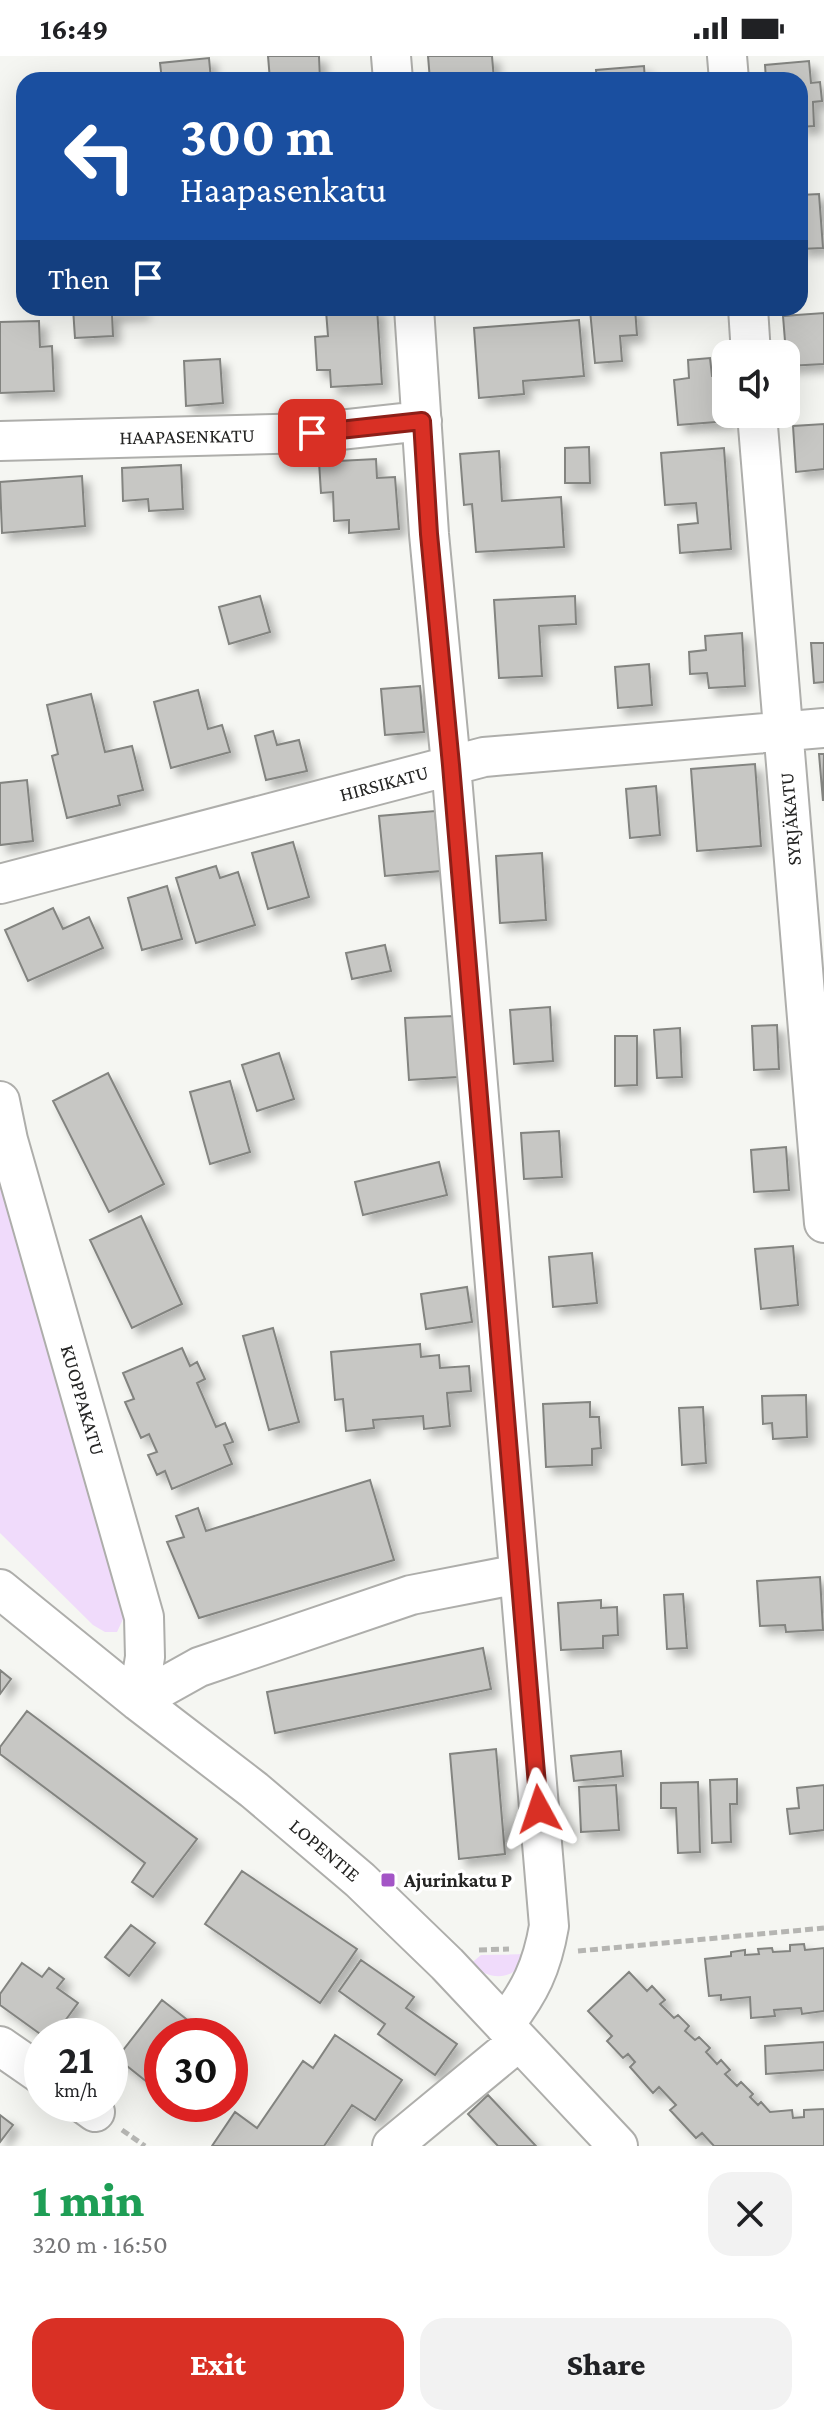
<!DOCTYPE html>
<meta charset="utf-8">
<style>
body{margin:0;font-family:"Crimson Pro",serif;background:#f2f2f2;color:#202124;height:100vh;display:flex;flex-direction:column;font-size:30px;white-space:nowrap}
*{box-sizing:border-box;margin:0}
p{font-size:26px;color:#757577}
.icon{flex:none;width:44px;height:44px;fill:none;stroke:currentColor;stroke-width:2;stroke-linecap:round;stroke-linejoin:round}
.map{position:relative;height:2090px;overflow:hidden}
.panel{display:flex;flex-direction:column;background:#fff;flex:1}
.panel>*{flex:none}
.banner{position:absolute;left:16px;top:16px;width:792px;height:244px;border-radius:24px;box-shadow:0 8px 32px #0002;background:#1a4fa0;color:#fff;overflow:hidden}
.buttons{position:absolute;left:712px;top:284px;display:grid;gap:16px}
.buttons a{display:grid;place-items:center;width:88px;height:88px;border-radius:16px;background:#fff;box-shadow:0 8px 32px #0002;font-size:40px}
.speed{position:absolute;left:24px;top:1962px;display:flex;gap:16px;font-size:40px;font-weight:700;text-align:center}
.speed>*{display:grid;place-content:center;width:104px;height:104px;border-radius:50%;background:#fff;box-shadow:0 8px 32px #0002;line-height:1}
.speed small{font-size:20px;font-weight:400}
.speed .limit{border:12px solid #d22;background:#fff;color:#111}
.pin{position:absolute;display:grid;place-items:center;width:68px;height:68px;color:#fff;margin:-34px;border-radius:16px;box-shadow:0 4px 12px #0006}
.me{position:absolute;width:88px;margin:-44px;rotate:355deg;stroke-linejoin:round;filter:drop-shadow(0 0 6px #0008)}
.turn{display:flex;align-items:center;gap:28px;height:168px;padding:0 32px;font-size:36px}
.turn .icon{width:104px;height:104px;stroke-width:2.5}
.turn b{display:block;font-size:56px;line-height:68px}
.then{display:flex;align-items:center;height:76px;padding:0 32px;background:#0003;gap:16px;font-size:30px}
.round{display:grid;place-items:center;flex:none;width:84px;height:84px;border-radius:24px;background:#f2f2f2}
.headline{display:flex;align-items:center;justify-content:space-between;height:136px;padding:0 32px}
h1{font-size:48px;font-weight:800;line-height:60px;color:#1e9e55}
.primary-button{display:flex;gap:16px;margin-top:auto;padding:16px 32px}
.primary-button a{flex:1;height:92px;border-radius:24px;background:#d93025;color:#fff;font-size:32px;font-weight:800;line-height:92px;text-align:center}
.primary-button a+a{background:#f2f2f2;color:#202124}
.status{display:flex;justify-content:space-between;align-items:center;height:56px;padding:0 40px;background:#fff;direction:ltr}
.status svg{height:22px;fill:currentColor}
.map>svg:first-child{display:block}
.green{fill:#f0dbfb}
.building{fill:#c7c7c4;stroke:#838480;stroke-width:2;filter:url(#shadow)}
.lines{fill:none;stroke-linecap:round;stroke-linejoin:round}
.minor-casing{stroke:#aeaeab;stroke-width:42}
.path{stroke:#b5b5b2;stroke-width:5;stroke-dasharray:8 4;stroke-linecap:butt}
.minor{stroke:#fff;stroke-width:38}
.route-casing{stroke:#8d1f18;stroke-width:20}
.route{stroke:#d93025;stroke-width:14}
.poi-dot{fill:#a355c6;stroke:#fff;stroke-width:3}
.labels{text-anchor:middle;dominant-baseline:central;stroke-width:7;stroke-linejoin:round;paint-order:stroke}
.street-label{font-size:20px;fill:#242423;stroke:#fff}
.poi-label{font-size:20px;font-weight:bold;fill:#242423;stroke:#fff;text-anchor:start}
</style>
<div class="status"><b>16:49</b><svg viewBox="0 0 49 12"><path d="M0 12V9h3v3zM5 12V6h3v6zM10 12V3h3v9zM15 12V0h3v12zM26 1h20v11H26zM47 4h2v5h-2z"/></svg></div>
<div class="map">
<svg width="824" height="2090" viewBox="0 0 824 2090">
<defs>
<filter id="shadow"><feDropShadow dx="7" dy="7" stdDeviation="4" flood-color="#0004"/></filter>
</defs>
<rect width="100%" height="100%" fill="#f5f6f2"/>
<path class="green" d="M0,1117L124,1561L117,1576H105L93,1569L0,1477Z
M528,1898C514,1926 493,1925 469,1909L481,1899Z"/>
<path class="building" d="M268,0H319L320,24H270Z
M428,0H492L494,24H430Z
M209,2L211,24H162L160,7Z
M809,5L811,27L820,26L822,45L813,46L814,70L800,71V24H766L765,9Z
M644,10L645,24H597L596,14Z
M819,138L823,192L800,193V139Z
M73,252H142V256L112,258L113,280L75,282Z
M377,252L382,328L331,331L330,314H317L315,281L328,280L326,255Z
M635,252L637,279L620,280L622,305L595,307L590,254Z
M824,257V308L787,310L783,260Z
M579,264L584,320L523,325L524,338L479,342L474,272Z
M39,265L40,291L52,290L54,335L0,337V266Z
M710,302L712,320L725,319L726,358H728L729,365L678,369L674,324L689,322L688,304Z
M220,303L223,347L186,350L184,305Z
M824,368V413L796,416L793,370Z
M589,391L590,427H565V392Z
M724,392L731,493L680,497L678,469L698,467L696,447L665,449L661,397Z
M499,395L502,445L561,441L564,491L476,496L472,448L464,449L460,398Z
M376,403L377,422L395,421L399,473L349,477V464L334,465L333,436L321,437L319,406Z
M181,409L183,453L149,455L148,443L123,445L122,412Z
M82,420L85,470L2,477L0,426Z
M260,540L270,576L229,588L219,551Z
M575,540L576,568L539,570L542,620L499,622L494,544Z
M742,577L745,630L709,632L707,617L690,618L689,596L706,594L705,580Z
M811,587H824V626L814,627Z
M649,608L652,649L618,652L615,611Z
M420,630L424,676L385,679L381,633Z
M198,634L208,673L222,669L230,696L171,712L154,646Z
M91,638L105,696L132,690L143,734L118,740L120,749L67,762L52,700L58,698L47,649Z
M273,675L277,689L299,684L307,715L266,724L255,680Z
M819,698H824L823,745Z
M755,708L761,790L697,795L691,713Z
M27,724L33,785L0,789V727Z
M656,730L660,779L630,782L626,733Z
M435,755L441,815L385,820L379,760Z
M293,786L309,841L268,853L252,797Z
M542,797L546,864L500,867L496,800Z
M216,810L220,822L238,816L255,869L196,887L176,822Z
M167,830L182,883L142,894L128,842Z
M53,852L63,873L89,861L103,892L28,925L5,874Z
M385,889L391,915L352,923L346,897Z
M550,951L553,1005L514,1008L510,954Z
M454,960L458,1021L409,1024L405,962Z
M777,969L779,1013L754,1014L752,970Z
M680,972L682,1021L657,1022L654,974Z
M615,980H637V1029L615,1030Z
M279,997L294,1043L257,1055L242,1009Z
M108,1017L164,1128L109,1156L53,1045Z
M230,1025L250,1096L210,1108L190,1036Z
M559,1075L562,1121L524,1123L521,1077Z
M786,1091L789,1134L754,1136L751,1094Z
M439,1106L447,1139L363,1159L355,1126Z
M141,1160L182,1248L132,1272L90,1184Z
M793,1190L798,1249L761,1253L755,1193Z
M592,1197L597,1247L553,1251L549,1201Z
M467,1231L472,1266L426,1273L421,1238Z
M273,1272L299,1366L269,1374L243,1280Z
M420,1288L421,1301L439,1299L440,1312L469,1310L471,1335L447,1337L450,1370L424,1373L423,1360L373,1364L374,1372L346,1375L343,1343L335,1344L331,1296Z
M182,1292L190,1310L197,1306L205,1323L197,1327L216,1371L225,1367L233,1386L224,1389L232,1408L172,1433L165,1415L157,1419L148,1399L157,1396L149,1378L141,1382L125,1346L134,1343L123,1317Z
M806,1339L807,1381L773,1383L772,1367L763,1368L762,1340Z
M590,1346V1361H599L601,1392L592,1393V1409L546,1411L543,1348Z
M703,1351L706,1407L682,1409L679,1352Z
M370,1424L394,1504L199,1562L167,1486L184,1481L176,1460L198,1452L206,1475Z
M820,1521L823,1574L786,1576L785,1569L760,1570L757,1525Z
M683,1538L687,1592L667,1593L664,1539Z
M601,1544V1552L617,1551L618,1579L603,1580V1592L561,1594L558,1547Z
M483,1592L491,1633L275,1677L267,1636Z
M0,1614L11,1623L0,1638Z
M27,1655L197,1783L153,1841L132,1826L145,1807L0,1698V1691Z
M496,1693L505,1798L459,1803L450,1698Z
M621,1695L623,1720L574,1725L571,1700Z
M737,1723V1748H730L731,1786L712,1787L710,1724Z
M698,1726L700,1796L678,1797L676,1752H661V1727Z
M616,1729L619,1774L581,1776L579,1731Z
M824,1729V1774L790,1778L787,1753L799,1752L797,1732Z
M242,1815L357,1893L320,1947L205,1868Z
M131,1869L155,1887L129,1920L105,1901Z
M804,1888L805,1894L824,1892V1955L802,1958L801,1952L774,1954L775,1960L751,1962L750,1941L721,1944V1939L709,1940L705,1903L731,1900V1896L745,1894V1899L759,1898L758,1893L772,1892L773,1896L790,1895V1889Z
M361,1904L414,1941L406,1952L457,1988L435,2019L378,1978L385,1968L339,1935Z
M22,1907L42,1921L49,1912L64,1923L57,1932L78,1947L54,1980H43L0,1949V1938Z
M629,1916L647,1935L652,1930L665,1944L660,1948L674,1962L678,1959L689,1970L685,1975L695,1984L699,1981L710,1992L706,1996L717,2008L721,2004L730,2014L725,2018L737,2030L741,2026L753,2038L750,2041L758,2049L761,2046L770,2056L792,2054L793,2062L804,2061V2054L824,2053V2090H714L702,2077L696,2082L670,2054L676,2049L659,2031L653,2037L630,2011L635,2006L628,1998L623,2002L607,1985L612,1980L588,1955Z
M162,1944L208,1980H162V2038L117,2002Z
M335,1979L402,2024L375,2064L352,2049L324,2090H212L235,2056L257,2072L303,2005L313,2012Z
M824,1986V2014L766,2018L765,1990Z
M488,2039L536,2090H498L468,2058Z
M0,2059L13,2069L0,2086Z"/>
<g class="lines">
<defs>
<path id="minor" d="M391,0L393,24
M727,0L729,24
M414,252L429,478L451,709L549,1870C542,1911 530,1936 504,1969
M748,252L751,298
M757,358L824,1167
M0,385L312,377L422,365
M0,828L484,701L824,672
M0,1045L8,1084L144,1561L145,1601L138,1645
M0,1533L138,1645L254,1734L360,1824L447,1908L618,2090
M138,1645L199,1611L411,1539L519,1518
M0,1990L42,2019
M84,2048L95,2056
M392,2090L519,1985"/>
</defs>
<use href="#minor" class="minor-casing"/>
<path class="path" d="M479,1894L509,1893
M578,1895L824,1872
M122,2074L145,2090"/>
<use href="#minor" class="minor"/>
</g>
<g class="lines">
<defs>
<path id="route" d="M312,377L422,365L429,478L451,709L539,1753"/>
</defs>
<use href="#route" class="route-casing"/>
<use href="#route" class="route"/>
</g>
<rect class="poi-dot" x="380" y="1816" width="16" height="16" rx="4"/>
<g class="labels">
<g class="street-label">
<text transform="translate(187 380) rotate(-1)">HAAPASENKATU</text>
<text transform="translate(384 727) rotate(-15)">HIRSIKATU</text>
<text transform="translate(790 763) rotate(-95)">SYRJÄKATU</text>
<text transform="translate(83 1344) rotate(74)">KUOPPAKATU</text>
<text transform="translate(325 1794) rotate(40)">LOPENTIE</text>
</g>
<g class="poi-label">
<text x="404" y="1824">Ajurinkatu P</text>
</g>
</g>
</svg>
<div class="buttons">
<a><svg class="icon" aria-label="sound" viewBox="0 0 24 24"><path d="M4 9h4l5-4v14l-5-4H4zM17 9q2 3 0 6"/></svg></a>
</div>
<div class="speed"><div>21<small>km/h</small></div><div class="limit">30</div></div>
<div class="pin" style="left:312px;top:377px;background:#d93025"><svg class="icon" aria-label="arrive" viewBox="0 0 24 24"><path d="M6 21V4h12l-3 4 3 4H6"/></svg></div>
<svg class="me" style="left:539px;top:1753px" viewBox="-20 -20 40 40"><path d="M0-17L14 15 0 8-14 15z" fill="#d93025" stroke="#fff" stroke-width="4"/></svg>
<div class="banner">
<div class="turn"><svg class="icon" aria-label="left" viewBox="0 0 24 24"><path d="M17 20v-9H6M10 6l-5 5 5 5"/></svg><div><b>300 m</b>Haapasenkatu</div></div>
<div class="then">Then<svg class="icon" aria-label="arrive" viewBox="0 0 24 24"><path d="M6 21V4h12l-3 4 3 4H6"/></svg></div>
</div>
</div>
<section class="panel">
<div class="headline"><div><h1>1 min</h1><p>320 m · 16:50</p></div><a class="round"><svg class="icon" aria-label="close" viewBox="0 0 24 24"><path d="M6 6l12 12M18 6L6 18"/></svg></a></div>
<div class="primary-button"><a>Exit</a><a>Share</a></div>
</section>
